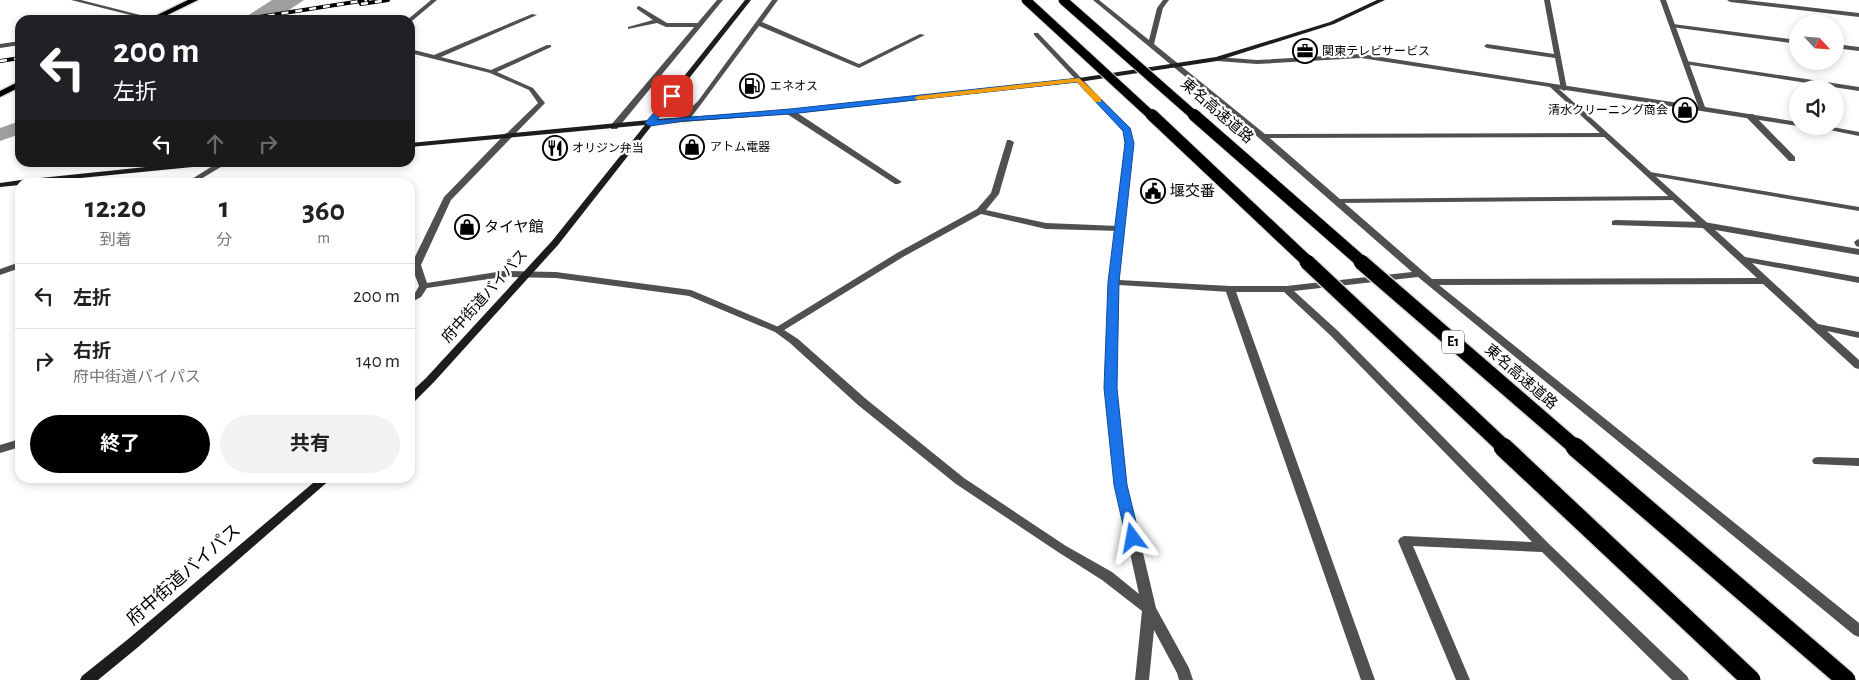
<!DOCTYPE html>
<html lang="ja">
<meta charset="utf-8">
<style>
body{margin:0;font-family:"Alegreya Sans","Noto Sans JP",sans-serif;background:#f2f2f2;color:#222;height:100vh;display:flex;flex-direction:column;font-size:19px;white-space:nowrap}
*{box-sizing:border-box;margin:0}
p{font-size:16px;color:#767676}
.icon{flex:none;width:28px;height:28px;fill:none;stroke:currentColor;stroke-width:2;stroke-linecap:round;stroke-linejoin:round}
.map{position:relative;flex:1;overflow:hidden}
.drawer{position:absolute;left:15px;top:178px;width:400px;height:305px;display:flex;flex-direction:column;background:#fff;border-radius:15px;box-shadow:0 2px 8px #0003}
.drawer>*{flex:none}
.banner{position:absolute;left:15px;top:15px;width:400px;height:152px;border-radius:15px;box-shadow:0 2px 8px #0003;background:#202124;color:#fff;overflow:hidden}
.needle{width:32px;rotate:116deg}
.buttons{position:absolute;left:1789px;top:15px;display:grid;gap:10px}
.buttons a{display:grid;place-items:center;width:55px;height:55px;border-radius:50%;background:#fff;box-shadow:0 2px 8px #0003;font-size:25px}
.pin{position:absolute;display:grid;place-items:center;width:42px;height:42px;color:#fff;margin:-21px;border-radius:10px;box-shadow:0 2px 8px #0006}
.me{position:absolute;width:55px;margin:-28px;rotate:347deg;stroke-linejoin:round;filter:drop-shadow(0 0 4px #0008)}
.turn{display:flex;align-items:center;gap:18px;height:105px;padding:0 15px;font-size:22px}
.turn .icon{width:65px;height:65px;stroke-width:2.5}
.turn b{display:block;font-size:35px;line-height:42px}
.lanes{display:flex;align-items:center;height:48px;padding:0 15px;background:#0003;justify-content:center;gap:25px;direction:ltr}
.lanes .off{opacity:.35}
.eta{display:flex;justify-content:space-evenly;align-items:center;height:85px;text-align:center}
.eta b{font-size:30px;font-weight:700;line-height:35px}
.primary-button{display:flex;gap:10px;margin-top:auto;padding:10px 15px}
.primary-button a{flex:1;height:58px;border-radius:30px;background:#000;color:#fff;font-size:20px;font-weight:700;line-height:58px;text-align:center}
.primary-button a+a{background:#f2f2f2;color:#222}
ul{padding:0;list-style:none}
li{display:flex;align-items:center;gap:15px;height:65px;padding:0 15px;border-top:1px solid #e0e0e0}
li div{flex:1}
li b{display:block;font-size:19px}
li em{font-style:normal}
.map>svg:first-child{display:block}
.water{fill:#9e9e9e}
.lines{fill:none;stroke-linecap:round;stroke-linejoin:round}
.primary-casing{stroke:#dbdbdb;stroke-width:3}
.lane{fill:#505050;fill-rule:evenodd}
.street{fill:#505050;fill-rule:evenodd}
.secondary{fill:#1d1d1d;fill-rule:evenodd}
.primary{fill:#000;fill-rule:evenodd}
.rail-casing{stroke:#000;stroke-width:4}
.rail{stroke:#fff;stroke-width:2.5;stroke-dasharray:7;stroke-linecap:butt}
.highway-bridge-far3-casing{stroke:#dbdbdb;stroke-width:11;stroke-linecap:butt}
.highway-bridge-far2-casing{stroke:#dbdbdb;stroke-width:14;stroke-linecap:butt}
.highway-bridge-far1-casing{stroke:#dbdbdb;stroke-width:18;stroke-linecap:butt}
.highway-bridge-casing{stroke:#dbdbdb;stroke-width:22;stroke-linecap:butt}
.highway-bridge-far3{stroke:#000;stroke-width:9}
.highway-bridge-far2{stroke:#000;stroke-width:12}
.highway-bridge-far1{stroke:#000;stroke-width:15}
.highway-bridge{stroke:#000;stroke-width:19}
.route{fill:#1a73e8;stroke:#114b97}
.slow{fill:#f59e0b}
.labels{text-anchor:middle;dominant-baseline:central;stroke-width:4.5;stroke-linejoin:round;paint-order:stroke}
.far-poi-label{font-size:12px;fill:#000;stroke:#fff;text-anchor:start}
.shield{fill:#fff;stroke:#4c4c4c;stroke-width:1}
.shield-label{font-size:14px;font-weight:bold;fill:#000}
.street-label{font-size:15px;fill:#000;stroke:#fff}
.poi-label{font-size:15px;fill:#000;stroke:#fff;text-anchor:start}
.near-street-label{font-size:18px;fill:#000;stroke:#fff}
</style>
<div class="map">
<svg width="1859" height="680" viewBox="0 0 1859 680">
<rect width="100%" height="100%" fill="#fff"/>
<path class="water" d="M272,0H304L274,20H241Z
M20,121V134L0,141V128Z"/>
<g class="lines">
<defs>
<path id="primary" d="M188,0H198L157,20H147Z
M20,81V87L0,97V91Z"/>
</defs>
<use href="#primary" class="primary-casing"/>
<path class="lane" d="M1544,0H1550L1567,89L1564,91L1561,89L1555,58L1487,48L1484,46L1487,44L1554,54Z
M639,6L667,23H699L702,25L699,27H666L657,23L628,29V27L653,20L637,9V7Z
M532,14L537,15L441,57L491,70L547,45H551V47L497,72L533,88L545,103L512,137H509L505,135L538,103L529,90L490,73L410,53V49L434,55Z
M1673,24L1798,40V44L1671,27L1670,26Z
M1835,44L1859,47V51L1835,48Z
M1686,61L1859,87V91L1684,64L1683,63Z
M787,110H793L902,182L898,184H895L787,114Z
M1747,114H1753L1795,157V161H1789L1747,118Z
M1605,133H1608V137L1262,138L1258,136L1262,134Z
M1007,140H1010L1014,142L999,194L986,210L1046,223L1118,226L1122,229L1121,231L1046,229L981,214L903,257L781,332H775L773,330L775,328L897,253L977,209L991,193Z
M1644,171L1859,207V211L1647,175L1643,173Z
M1674,196H1677V200L1336,203L1332,201L1336,199Z
M1615,220L1704,222L1859,249V255L1704,228L1612,225V221Z
M1858,239L1859,240V247L1856,246L1854,242Z
M1230,286L1235,289L1375,680H1361L1225,289Z
M1818,457L1859,458V466L1814,464L1812,461L1814,458Z"/>
<path class="street" d="M71,0H81L156,19L150,20Z
M431,0H437L412,21L407,20Z
M717,0H723L617,129H611V125Z
M772,0H778L762,22L859,64L920,34L925,35L859,68L759,26L702,103L688,121H682V117L698,101Z
M1093,0H1099L1149,40L1157,8L1163,0H1169L1163,8L1154,44L1265,134L1432,279L1757,278L1550,87L1361,58L1257,64L1217,61L1214,59L1217,57L1257,60L1361,54L1698,106L1660,0H1666L1705,107L1798,122V126L1559,89L1745,257L1859,277V283L1752,263L1818,324L1859,332V338L1827,331L1859,360V369L1855,368L1763,284L1439,285L1859,623V637L1854,635L1418,277L1294,291L1338,331L1549,544L1687,676L1689,680H1672L1542,552L1413,546L1470,680H1456L1398,541L1400,538L1404,536L1532,542L1330,335L1284,292H1230L1119,285L1116,388L1127,485L1156,608L1189,668L1193,680H1179L1177,673L1154,630L1149,680H1135L1142,611L1102,580L1058,552L956,484L858,405L790,343L775,332L689,296L556,278L503,277L427,288L421,297L410,303V296L415,293L419,286L411,265L444,197L506,133H512V137L451,200L421,265L427,283L503,271L556,272L691,290L781,328L798,339L866,399L964,478L1066,546L1112,572L1139,594L1115,485L1106,388L1109,282L1125,143L1123,130L1034,35V33H1038L1131,130L1133,143L1119,280L1230,286H1286L1412,272L1259,138Z
M1727,0H1745L1859,13V17L1730,2Z
M20,41V45L0,48V44Z
M1810,126H1827L1859,132V136Z
M219,162H229L196,182H187Z
M20,262V268L0,275V269Z
M20,439V447L0,453V445Z"/>
<path class="secondary" d="M745,0H751L657,119L790,110L1079,78L1216,57L1330,22L1377,0H1385L1334,24L1217,61L1079,82L790,114L653,124L558,245L434,382L414,402L410,403V393L426,378L552,241L645,125L410,147V143L649,120Z
M194,162H227L223,164L40,182H20V185L0,187V183L21,180Z
M319,478H332L137,648L98,680H80L82,676L127,640Z"/>
<use href="#primary" class="primary"/>
<defs>
<path id="rail" d="M361,4L388,0
M240,20L367,0
M0,61L20,58"/>
</defs>
<use href="#rail" class="rail-casing"/>
<use href="#rail" class="rail"/>
<defs>
<path id="highway-bridge-far3" d="M1026,0L1153,117
M1063,0L1196,117"/>
<path id="highway-bridge-far2" d="M1152,115L1309,263
M1194,115L1363,263"/>
<path id="highway-bridge-far1" d="M1307,262L1505,448
M1361,262L1576,448"/>
<path id="highway-bridge" d="M1503,447L1751,680
M1575,447L1846,680"/>
</defs>
<use href="#highway-bridge-far3" class="highway-bridge-far3-casing"/>
<use href="#highway-bridge-far2" class="highway-bridge-far2-casing"/>
<use href="#highway-bridge-far1" class="highway-bridge-far1-casing"/>
<use href="#highway-bridge" class="highway-bridge-casing"/>
<use href="#highway-bridge-far3" class="highway-bridge-far3"/>
<use href="#highway-bridge-far2" class="highway-bridge-far2"/>
<use href="#highway-bridge-far1" class="highway-bridge-far1"/>
<use href="#highway-bridge" class="highway-bridge"/>
</g>
<path class="route" d="M1079,78L1130,128L1134,143L1119,282L1117,388L1127,485L1140,538L1138,542L1133,544L1128,542L1126,538L1114,485L1104,388L1108,282L1125,143L1123,131L1077,82L790,114L684,121L650,126L645,123L670,94L672,93L676,96L657,120L790,109Z"/>
<path class="slow" d="M1079,78L1101,98V102H1095L1077,82L918,100L914,98L918,96Z"/>
<defs>
<symbol id="office-ring" viewBox="-11 -11 22 22"><circle r="9.5" fill="#fff" stroke="#000" stroke-width="1.5"/><path d="M-6-3h4V-5.5h4V-3h4V5H-6ZM-1-4.5V-3h2v-1.5ZM-6 0V1H6V0Z" fill="#000"/></symbol>
<symbol id="fuel-ring" viewBox="-11 -11 22 22"><circle r="9.5" fill="#fff" stroke="#000" stroke-width="1.5"/><path d="M-5.5-6h7V0h2V4h1.3V-2.5L3-4.5l.8-.8L6-3V5H2.5V1h-1V6h-7ZM-4.2-4.7v3.2H.2V-4.7Z" fill="#000"/></symbol>
<symbol id="shop-ring" viewBox="-11 -11 22 22"><circle r="9.5" fill="#fff" stroke="#000" stroke-width="1.5"/><path d="M-5-2.5h2.3a2.7 3.5 0 0 1 5.4 0H5L5.5 6h-11ZM-1.5-2.5h3a1.5 2.3 0 0 0-3 0Z" fill="#000"/></symbol>
<symbol id="restaurant-ring" viewBox="-11 -11 22 22"><circle r="9.5" fill="#fff" stroke="#000" stroke-width="1.5"/><path d="M-5-6h1v4h1v-4h1v4h1v-4h1v5L-1.5 .5V6h-2V.5L-5-1ZM5-6V6H3V1.5H1.5Q1.5-4 5-6Z" fill="#000"/></symbol>
<symbol id="civic-ring" viewBox="-11 -11 22 22"><circle r="9.5" fill="#fff" stroke="#000" stroke-width="1.5"/><path d="M-.6-6.5H3V-4.5H.6V-3L4-1V1h2V6H-6V1h2V-1L-.6-3ZM-1.2 2.5V6h2.4V2.5Z" fill="#000"/></symbol>
</defs>
<g fill-rule="evenodd">
<use href="#office-ring" x="1291" y="37" width="28" height="28"/>
<use href="#fuel-ring" x="738" y="72" width="28" height="28"/>
<use href="#shop-ring" x="1671" y="96" width="28" height="28"/>
<use href="#shop-ring" x="678" y="133" width="28" height="28"/>
<use href="#restaurant-ring" x="541" y="134" width="28" height="28"/>
<use href="#civic-ring" x="1139" y="177" width="28" height="28"/>
<use href="#shop-ring" x="453" y="213" width="28" height="28"/>
</g>
<g class="labels">
<g class="far-poi-label">
<text x="1322" y="51">関東テレビサービス</text>
<text x="770" y="86">エネオス</text>
<text x="1668" y="110" text-anchor="end">清水クリーニング商会</text>
<text x="710" y="147">アトム電器</text>
<text x="572" y="148">オリジン弁当</text>
</g>
<rect class="shield" x="1442" y="330.5" width="22" height="23" rx="4"/>
<g class="shield-label">
<text x="1453" y="342">E1</text>
</g>
<g class="street-label">
<text transform="translate(1217 111) rotate(41)">東名高速道路</text>
<text transform="translate(485 296) rotate(-48)">府中街道バイパス</text>
<text transform="translate(1521 377) rotate(41)">東名高速道路</text>
</g>
<g class="poi-label">
<text x="1170" y="191">堰交番</text>
<text x="484" y="227">タイヤ館</text>
</g>
<g class="near-street-label">
<text transform="translate(184 575) rotate(-41)">府中街道バイパス</text>
</g>
</g>
</svg>
<div class="buttons">
<a><svg class="needle" viewBox="-14 -14 28 28"><path d="M0-13l5 13h-10z" fill="#e53935"/><path d="M0 13l5-13h-10z" fill="#767676"/></svg></a>
<a><svg class="icon" aria-label="sound" viewBox="0 0 24 24"><path d="M4 9h4l5-4v14l-5-4H4zM17 9q2 3 0 6"/></svg></a>
</div>
<div class="pin" style="left:672px;top:96px;background:#d93025"><svg class="icon" aria-label="arrive" viewBox="0 0 24 24"><path d="M6 21V4h12l-3 4 3 4H6"/></svg></div>
<svg class="me" style="left:1133px;top:538px" viewBox="-20 -20 40 40"><path d="M0-17L14 15 0 8-14 15z" fill="#1a73e8" stroke="#fff" stroke-width="4"/></svg>
<div class="banner">
<div class="turn"><svg class="icon" aria-label="left" viewBox="0 0 24 24"><path d="M17 20v-9H6M10 6l-5 5 5 5"/></svg><div><b>200 m</b>左折</div></div>
<div class="lanes"><svg class="icon" aria-label="left" viewBox="0 0 24 24"><path d="M17 20v-9H6M10 6l-5 5 5 5"/></svg><svg class="icon off" aria-label="ahead" viewBox="0 0 24 24"><path d="M12 20V5M6 11l6-6 6 6"/></svg><svg class="icon off" aria-label="right" viewBox="0 0 24 24"><path d="M7 20v-9h11M14 6l5 5-5 5"/></svg></div>
</div>
<section class="drawer">
<div class="eta">
<div><b>12:20</b><p>到着</p></div>
<div><b>1</b><p>分</p></div>
<div><b>360</b><p>m</p></div>
</div>
<ul>
<li><svg class="icon" aria-label="left" viewBox="0 0 24 24"><path d="M17 20v-9H6M10 6l-5 5 5 5"/></svg><div><b>左折</b></div><em>200 m</em></li>
<li><svg class="icon" aria-label="right" viewBox="0 0 24 24"><path d="M7 20v-9h11M14 6l5 5-5 5"/></svg><div><b>右折</b><p>府中街道バイパス</p></div><em>140 m</em></li>
</ul>
<div class="primary-button"><a>終了</a><a>共有</a></div>
</section>
</div>
